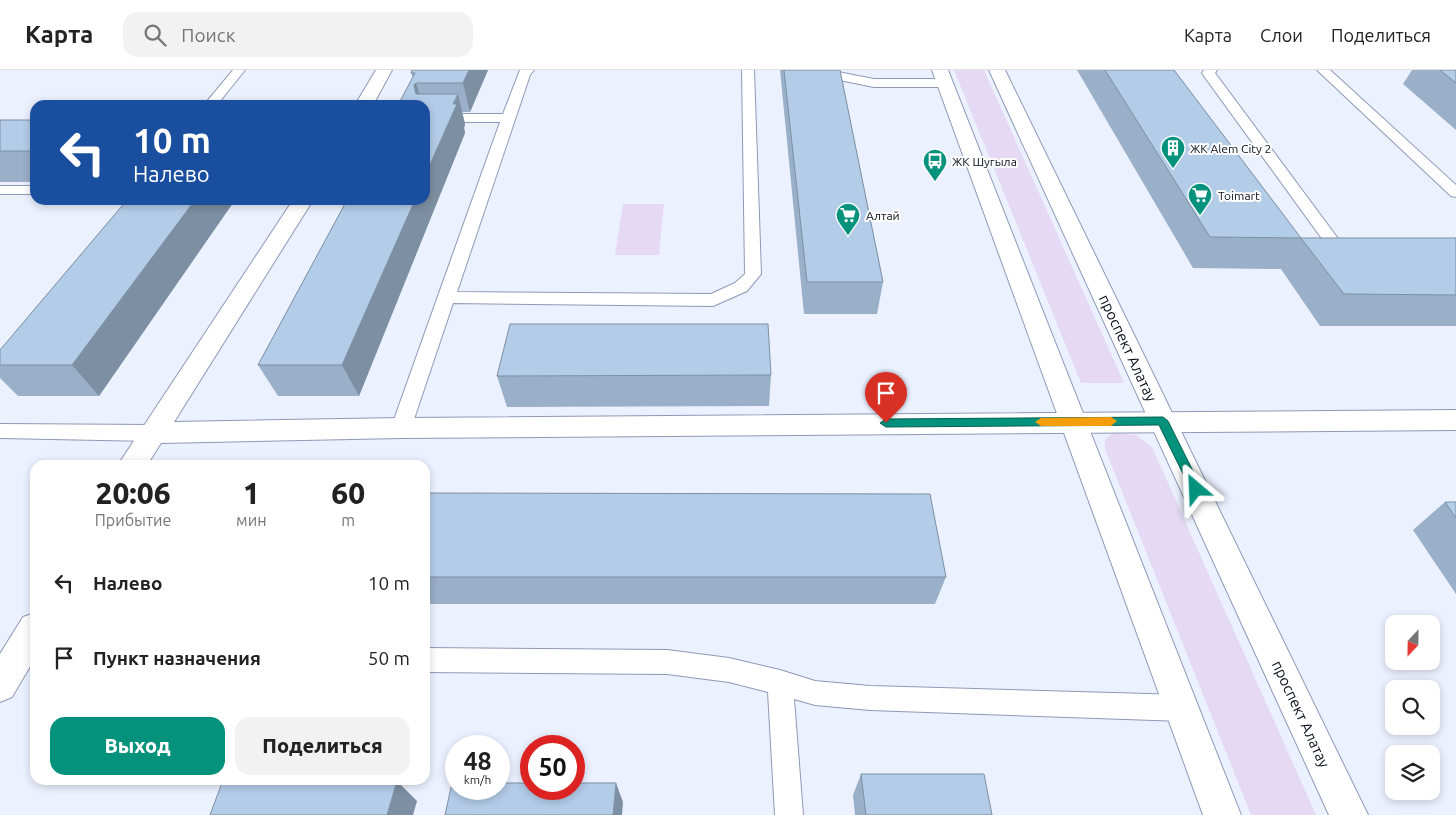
<!DOCTYPE html>
<html lang="ru">
<meta charset="utf-8">
<style>
body{margin:0;font-family:Ubuntu,sans-serif;background:#f2f2f2;color:#222;height:100vh;display:flex;flex-direction:column;font-size:19px;white-space:nowrap}
*{box-sizing:border-box;margin:0}
p{font-size:16px;color:#767676}
.icon{flex:none;width:28px;height:28px;fill:none;stroke:currentColor;stroke-width:2;stroke-linecap:round;stroke-linejoin:round}
.map{position:relative;flex:1;overflow:hidden}
.side{position:absolute;left:30px;top:390px;width:400px;height:325px;display:flex;flex-direction:column;background:#fff;border-radius:15px;box-shadow:0 2px 8px #0003}
.side>*{flex:none}
.top-card{position:absolute;left:30px;top:30px;width:400px;height:105px;border-radius:15px;box-shadow:0 2px 8px #0003;background:#1a4fa0;color:#fff;overflow:hidden}
.needle{width:32px;rotate:202deg}
.tools{position:absolute;left:1385px;top:545px;display:grid;gap:10px}
.tools a{display:grid;place-items:center;width:55px;height:55px;border-radius:10px;background:#fff;box-shadow:0 2px 8px #0003;font-size:25px}
.speed{position:absolute;left:445px;top:665px;display:flex;gap:10px;font-size:25px;font-weight:700;text-align:center}
.speed>*{display:grid;place-content:center;width:65px;height:65px;border-radius:50%;background:#fff;box-shadow:0 2px 8px #0003;line-height:1}
.speed small{font-size:12px;font-weight:400}
.speed .limit{border:8px solid #d22;background:#fff;color:#111}
.pin{position:absolute;display:grid;place-items:center;width:42px;height:42px;color:#fff;margin:-51px -21px;border-radius:50% 50% 50% 0;rotate:-45deg;box-shadow:0 0 5px #0007}
.pin .icon{rotate:45deg}
.me{position:absolute;width:55px;margin:-28px;rotate:334deg;stroke-linejoin:round;filter:drop-shadow(0 0 4px #0008)}
.turn{display:flex;align-items:center;gap:18px;height:105px;padding:0 20px;font-size:22px}
.turn .icon{width:65px;height:65px;stroke-width:2.5}
.turn b{display:block;font-size:35px;line-height:42px}
.eta{display:flex;justify-content:space-evenly;align-items:center;height:85px;text-align:center}
.eta b{font-size:30px;font-weight:800;line-height:35px}
.primary-button{display:flex;gap:10px;margin-top:auto;padding:10px 20px}
.primary-button a{flex:1;height:58px;border-radius:15px;background:#04927d;color:#fff;font-size:20px;font-weight:800;line-height:58px;text-align:center}
.primary-button a+a{background:#f2f2f2;color:#222}
ul{padding:0;list-style:none}
li{display:flex;align-items:center;gap:15px;height:75px;padding:0 20px}
li div{flex:1}
li b{display:block;font-size:19px}
li em{font-style:normal}
header{display:flex;align-items:center;gap:30px;box-sizing:border-box;height:70px;padding:0 25px;background:#fff;border-bottom:1px solid #e0e0e0}
header strong{font-size:24px}
nav{display:flex;gap:28px;margin-inline-start:auto;font-size:18px}
.search{width:350px;height:45px;background:#f2f2f2;display:flex;align-items:center;gap:12px;box-sizing:border-box;padding:0 18px;border-radius:15px;color:#767676;font-size:19px}
.map>svg:first-child{display:block}
.green{fill:#e5d9f4}
.lines{fill:none;stroke-linecap:round;stroke-linejoin:round}
.lane-casing{stroke:#8e99b8;stroke-width:2}
.street-casing{stroke:#8e99b8;stroke-width:2}
.secondary-casing{stroke:#8e99b8;stroke-width:2}
.lane{fill:#fff;fill-rule:evenodd}
.street{fill:#fff;fill-rule:evenodd}
.secondary{fill:#fff;fill-rule:evenodd}
.wall{fill:#9aafc8}
.shaded-wall{fill:#7d8fa2}
.building{fill:#b3cce8;stroke:#7d8fa2}
.route{fill:#04927d;stroke:#035f51}
.slow{fill:#f59e0b}
.labels{text-anchor:middle;dominant-baseline:central;stroke-width:4;stroke-linejoin:round;paint-order:stroke}
.far-poi-label{font-size:12px;fill:#0a0e19;stroke:#fefefe;text-anchor:start}
.street-label{font-size:15px;fill:#0a0e19;stroke:#fefefe}
</style>
<header>
<strong>Карта</strong>
<div class="search"><svg class="icon" aria-label="search" viewBox="0 0 24 24"><circle cx="10" cy="10" r="6"/><path d="M15 15l6 6"/></svg>Поиск</div>
<nav><a>Карта</a><a>Слои</a><a>Поделиться</a></nav>
</header>
<div class="map">
<svg width="1456" height="745" viewBox="0 0 1456 745">
<rect width="100%" height="100%" fill="#ecf1ff"/>
<path class="green" d="M954,0H984L1124,313H1081Z
M623,134H664L659,185H615Z
M1115,363L1136,365L1152,377L1316,745H1251L1105,379C1104,369 1106,367 1115,363Z"/>
<g class="lines">
<defs>
<path id="lane" d="M233,0H245L217,35H204Z
M520,0H534L530,5L457,222L711,224L735,213L745,204L742,0H754L761,204L747,221L713,236L453,233L411,358L408,363L401,365L394,363L391,358L500,52H425V44H503Z
M804,0H828L874,9H945L951,13L945,17H874L810,4Z
M1204,0H1217L1215,3L1345,178L1356,182L1358,185L1356,188L1350,190L1333,184L1204,6L1202,3Z
M1317,0H1330L1456,115V127L1451,126Z
M0,116H35V124H0Z
M0,354L152,355L159,358L162,363L159,368L152,371L0,368Z
M425,578L667,580L729,588L780,600L815,611L870,616L1183,625L1192,629L1196,638L1192,647L1183,651L870,640L815,635L794,629L803,745H775L768,622L729,612L667,604L425,602Z"/>
<path id="street" d="M376,0H392L373,35H355Z
M293,130H313L174,352L401,348L1456,340V360L401,368L161,373L147,395H118Z
M35,543V588L12,627L0,632V584L23,547Z"/>
<path id="secondary" d="M932,0H948L1241,745H1203Z
M989,0H1005L1368,745H1329Z"/>
</defs>
<use href="#lane" class="lane-casing"/>
<use href="#street" class="street-casing"/>
<use href="#secondary" class="secondary-casing"/>
<use href="#lane" class="lane"/>
<use href="#street" class="street"/>
<use href="#secondary" class="secondary"/>
</g>
<path class="wall" d="M412,0H488L470,42H462L465,54L464,58L465,63L359,326H278L258,295L413,8L411,3Z
M780,0H840L883,212L877,244H804Z
M1077,0H1174L1301,168H1456V256H1320L1281,199L1193,198Z
M1412,0H1456V60L1403,14Z
M0,50H35V112H0Z
M127,130H235L99,326H18L0,308V280Z
M771,305L769,336L507,337L497,306Z
M425,423L946,507L935,534H425Z
M1445,432H1456V524L1413,460Z
M861,704L992,745H855L853,725Z"/>
<path class="shaded-wall" d="M469,0H488L470,42L463,13Z
M416,13L423,35L416,24L414,15Z
M458,24L465,54L464,58L465,63L359,326L342,295L415,130H425V106Z
M195,130H235L99,326L72,295Z
M397,711L417,731L413,745H387Z
M616,713L623,732L622,745H613Z"/>
<path class="building" d="M412,0H469L463,13H416L414,15L416,24H458L453,34H457L425,106V35H398L415,3H411Z
M784,0H840L883,212H807Z
M1105,0H1174L1301,168L1210,167Z
M1440,0H1456V13Z
M208,34H267L266,35H207Z
M0,50H35V81H0Z
M127,130H195L72,295H0V280Z
M347,130H415L342,295H258Z
M1301,168H1456V225L1344,224Z
M510,254H768L771,305L497,306Z
M425,423L930,424L946,507H425Z
M1445,432H1456V448Z
M861,704H984L992,745H866Z
M223,710H277L397,711L387,745H210Z
M452,713H456V719H499V713H531V719H574V713H616L613,745H445Z"/>
<path class="route" d="M1163,347L1168,351L1202,419L1200,422H1192L1159,355L886,357L880,353L886,349Z"/>
<path class="slow" d="M1111,347L1117,351L1111,356H1041L1035,352L1041,348Z"/>
<defs>
<symbol id="building-pin" viewBox="-11 -11 22 30"><path d="M0 17L-7.5 6A9.5 9.5 0 1 1 7.5 6Z" fill="#04927d" stroke="#fefefe"/><path d="M-4-6H4V6H1V3H-1V6H-4ZM-2.5-4.3h1.7v1.8h-1.7ZM.8-4.3h1.7v1.8H.8ZM-2.5-1h1.7V.8h-1.7ZM.8-1h1.7V.8H.8Z" fill="#fff"/></symbol>
<symbol id="bus-pin" viewBox="-11 -11 22 30"><path d="M0 17L-7.5 6A9.5 9.5 0 1 1 7.5 6Z" fill="#04927d" stroke="#fefefe"/><path d="M-5-6H5V4H4V6H2V4H-2V6H-4V4H-5ZM-3.5-4V0h7V-4ZM-3.5 1.2v1.5H-2V1.2ZM2 1.2v1.5H3.5V1.2Z" fill="#fff"/></symbol>
<symbol id="supermarket-pin" viewBox="-11 -11 22 30"><path d="M0 17L-7.5 6A9.5 9.5 0 1 1 7.5 6Z" fill="#04927d" stroke="#fefefe"/><path d="M-6-5.5h2.5l.6 2H6L4.5 2H-2.5L-4.4-4H-6ZM-1.5 3.2a1.3 1.3 0 1 0 .1 0ZM3 3.2a1.3 1.3 0 1 0 .1 0Z" fill="#fff"/></symbol>
</defs>
<g fill-rule="evenodd">
<use href="#building-pin" x="1159" y="64" width="28" height="38"/>
<use href="#bus-pin" x="921" y="77" width="28" height="38"/>
<use href="#supermarket-pin" x="1186" y="111" width="28" height="38"/>
<use href="#supermarket-pin" x="834" y="131" width="28" height="38"/>
</g>
<g class="labels">
<g class="far-poi-label">
<text x="1190" y="78">ЖК Alem City 2</text>
<text x="952" y="91">ЖК Шугыла</text>
<text x="1218" y="125">Toimart</text>
<text x="866" y="145">Алтай</text>
</g>
<g class="street-label">
<text transform="translate(1128 278) rotate(65)">проспект Алатау</text>
<text transform="translate(1301 644) rotate(65)">проспект Алатау</text>
</g>
</g>
</svg>
<div class="tools">
<a><svg class="needle" viewBox="-14 -14 28 28"><path d="M0-13l5 13h-10z" fill="#e53935"/><path d="M0 13l5-13h-10z" fill="#767676"/></svg></a>
<a><svg class="icon" aria-label="search" viewBox="0 0 24 24"><circle cx="10" cy="10" r="6"/><path d="M15 15l6 6"/></svg></a>
<a><svg class="icon" aria-label="layers" viewBox="0 0 24 24"><path d="M12 4l9 5-9 5-9-5zM3 14l9 5 9-5"/></svg></a>
</div>
<div class="speed"><div>48<small>km/h</small></div><div class="limit">50</div></div>
<div class="pin" style="left:886px;top:353px;background:#d93025"><svg class="icon" aria-label="arrive" viewBox="0 0 24 24"><path d="M6 21V4h12l-3 4 3 4H6"/></svg></div>
<svg class="me" style="left:1196px;top:419px" viewBox="-20 -20 40 40"><path d="M0-17L14 15 0 8-14 15z" fill="#04927d" stroke="#fff" stroke-width="4"/></svg>
<div class="top-card">
<div class="turn"><svg class="icon" aria-label="left" viewBox="0 0 24 24"><path d="M17 20v-9H6M10 6l-5 5 5 5"/></svg><div><b>10 m</b>Налево</div></div>
</div>
<section class="side">
<div class="eta">
<div><b>20:06</b><p>Прибытие</p></div>
<div><b>1</b><p>мин</p></div>
<div><b>60</b><p>m</p></div>
</div>
<ul>
<li><svg class="icon" aria-label="left" viewBox="0 0 24 24"><path d="M17 20v-9H6M10 6l-5 5 5 5"/></svg><div><b>Налево</b></div><em>10 m</em></li>
<li><svg class="icon" aria-label="arrive" viewBox="0 0 24 24"><path d="M6 21V4h12l-3 4 3 4H6"/></svg><div><b>Пункт назначения</b></div><em>50 m</em></li>
</ul>
<div class="primary-button"><a>Выход</a><a>Поделиться</a></div>
</section>
</div>
